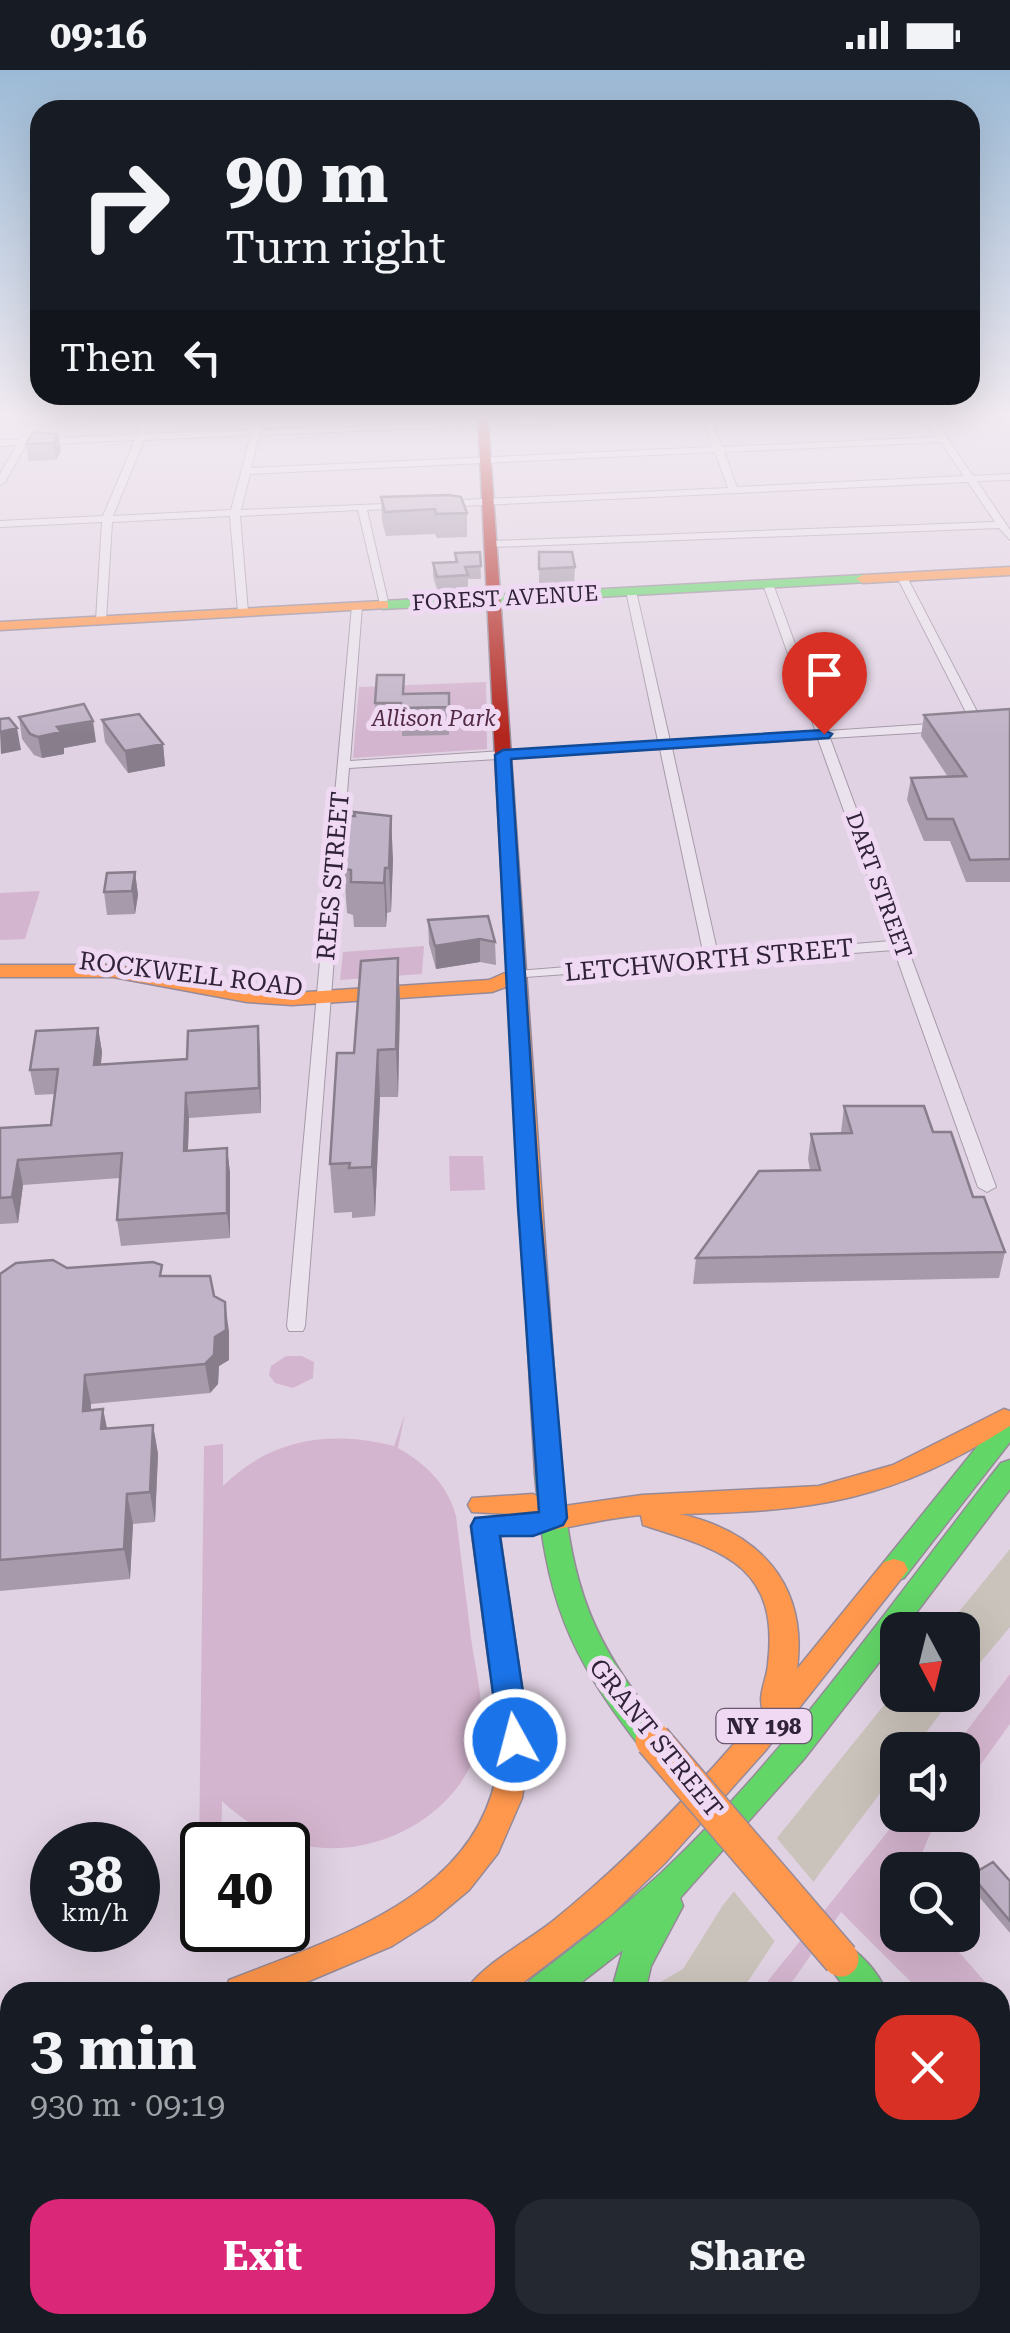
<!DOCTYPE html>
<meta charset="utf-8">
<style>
body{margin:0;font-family:"Roboto Serif",serif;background:#242831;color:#f1f3f6;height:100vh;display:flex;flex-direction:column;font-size:38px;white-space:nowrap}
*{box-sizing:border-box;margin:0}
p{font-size:32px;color:#9ea1a6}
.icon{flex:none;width:55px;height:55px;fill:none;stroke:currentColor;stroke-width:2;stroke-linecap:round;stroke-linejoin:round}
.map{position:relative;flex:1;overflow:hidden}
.details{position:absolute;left:0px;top:1912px;width:1010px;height:352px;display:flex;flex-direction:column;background:#171b24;border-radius:30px 30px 0 0;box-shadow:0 10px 40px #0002}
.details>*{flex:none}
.hud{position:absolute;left:30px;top:30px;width:950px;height:305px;border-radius:30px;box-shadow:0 10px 40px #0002;background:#171b24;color:#f1f3f6;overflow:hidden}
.needle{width:65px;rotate:173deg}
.controls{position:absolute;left:880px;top:1542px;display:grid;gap:20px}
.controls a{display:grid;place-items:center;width:100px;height:100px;border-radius:20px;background:#171b24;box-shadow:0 10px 40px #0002;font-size:50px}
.speed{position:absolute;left:30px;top:1752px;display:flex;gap:20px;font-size:50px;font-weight:700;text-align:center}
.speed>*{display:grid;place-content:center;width:130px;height:130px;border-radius:50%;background:#171b24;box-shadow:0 10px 40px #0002;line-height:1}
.speed small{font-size:25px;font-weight:400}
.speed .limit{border:5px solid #111;border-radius:15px;background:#fff;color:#111}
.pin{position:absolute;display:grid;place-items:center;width:85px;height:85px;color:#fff;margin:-102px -42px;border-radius:50% 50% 50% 0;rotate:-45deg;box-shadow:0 0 10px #0007}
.pin .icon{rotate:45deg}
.me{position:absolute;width:110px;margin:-55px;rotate:353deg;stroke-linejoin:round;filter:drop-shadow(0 0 8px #0008)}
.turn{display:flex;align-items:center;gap:35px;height:210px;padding:0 30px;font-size:45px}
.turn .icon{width:130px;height:130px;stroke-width:2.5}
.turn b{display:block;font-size:70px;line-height:85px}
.then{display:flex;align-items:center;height:95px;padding:0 30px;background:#0003;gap:20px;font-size:38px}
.round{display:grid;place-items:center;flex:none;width:105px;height:105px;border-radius:30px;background:#242831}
.headline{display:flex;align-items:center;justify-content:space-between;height:170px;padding:0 30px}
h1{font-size:60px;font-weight:700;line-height:75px}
.button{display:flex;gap:20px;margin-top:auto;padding:20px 30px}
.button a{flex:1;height:115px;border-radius:30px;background:#db2777;color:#fff;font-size:40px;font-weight:700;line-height:115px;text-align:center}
.button a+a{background:#242831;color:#f1f3f6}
.status{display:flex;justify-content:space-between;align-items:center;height:70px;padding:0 50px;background:#171b24;direction:ltr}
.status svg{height:28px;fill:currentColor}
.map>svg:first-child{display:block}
.green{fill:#d4b5cf}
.water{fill:#cac3bb}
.pier{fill:#e1d2e3}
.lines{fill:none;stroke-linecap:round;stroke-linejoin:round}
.street-casing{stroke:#a69aa9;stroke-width:2}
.fast-casing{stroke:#968a99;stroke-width:3}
.slow-casing{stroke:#968a99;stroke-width:3}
.jam-casing{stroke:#968a99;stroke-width:3}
.street{fill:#eae2ec;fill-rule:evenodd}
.fast{fill:#63d668;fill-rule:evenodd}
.slow{fill:#ff974d;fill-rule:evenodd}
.jam{fill:#b3261e;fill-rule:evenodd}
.slow-bridge-casing{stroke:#968a99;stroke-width:38;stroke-linecap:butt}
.slow-bridge{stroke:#ff974d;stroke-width:35}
.wall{fill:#a69aab}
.shaded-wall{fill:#877d8b}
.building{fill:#c1b3c7;stroke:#877d8b;stroke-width:2.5}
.route{fill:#1a73e8;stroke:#114b97;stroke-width:2.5}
.labels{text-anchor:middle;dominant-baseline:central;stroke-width:10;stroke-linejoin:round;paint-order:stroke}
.far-street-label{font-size:22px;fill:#302238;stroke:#efd9f3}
.far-park-label{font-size:22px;font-style:italic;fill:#532a44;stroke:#efd9f3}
.shield{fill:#efd9f3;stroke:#695970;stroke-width:2.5}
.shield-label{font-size:22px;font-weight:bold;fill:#302238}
.street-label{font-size:25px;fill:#302238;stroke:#efd9f3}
</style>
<div class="status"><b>09:16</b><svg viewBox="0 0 49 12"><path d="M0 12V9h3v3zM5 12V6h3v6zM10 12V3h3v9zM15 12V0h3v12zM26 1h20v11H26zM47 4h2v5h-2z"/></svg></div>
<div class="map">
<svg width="1010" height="2263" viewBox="0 0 1010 2263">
<rect width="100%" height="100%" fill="#e1d2e3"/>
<path class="green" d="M486,612L487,679L353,688L359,617Z
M40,821L25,869L0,870V823Z
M424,876L422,904L340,910L343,882Z
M449,1086H483L485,1120L450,1121Z
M286,1286H302L314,1292L313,1308L293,1318L275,1313L269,1305L271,1296Z
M405,1343L398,1378C425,1393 448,1415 456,1446C461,1487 466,1527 471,1568C475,1597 484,1630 481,1660C474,1720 419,1764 363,1775C309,1786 261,1768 222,1731L221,1775H202V1784H199L204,1376L223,1374V1416C271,1368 331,1360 394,1376Z
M1010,1604V1654L963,1719L962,1680H952Z
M901,1745H944L930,1764L915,1800H898V1865H944L994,1922H921L841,1842L785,1922H759Z
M10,2248V2255H388L350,2263H0V2252Z"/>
<path class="water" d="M1010,1479V1557L963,1613L962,1560H944Z
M897,1619L898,1625H954L913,1680H898L897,1701L819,1804L741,1922H643L683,1899L723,1835Z"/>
<path class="pier" d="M775,1766L817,1816L777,1874L731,1818Z"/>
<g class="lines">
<defs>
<path id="street" d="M32,349H40L29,369L137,365L144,349H152L146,364L252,360L255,349H263L261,360L532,349H586L582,352L259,365L251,398L713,377L703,349H711L722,377L938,367L926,349H934L973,406L1010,404V410L977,411L1010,460V470L999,458L492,477L487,474L492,471L995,452L968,412L440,437L435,434L440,431L728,418L715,382L250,404L241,440L407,433V437L404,438L367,440L389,536L380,534L358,440L240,446L248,542L243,545L238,542L230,446L112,452L106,550L101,553L96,550L102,452L0,457V451L103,446L135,370L26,375L5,412L0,415V404L17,375L0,376V370H20ZM251,365L231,440L113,446L144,370ZM941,372L964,406L737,417L724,382Z
M898,505L907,507L984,655L982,658L971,660L965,656L971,652L897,507Z
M768,511L773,514L827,661L945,653L951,657L945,661L830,668L996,1117L987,1122L978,1117L894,880L512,908L510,905L517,901L704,886L660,679L349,698L305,1256L303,1261H289L287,1256L352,536L357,533L362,536L350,691L658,671L626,521L631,518L636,521L670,671L816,662L763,514ZM818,669L891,871L718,885L672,678Z"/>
<path id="fast" d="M863,505L870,509L868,512L383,539L376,535L383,531Z
M1010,1345V1372L904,1508L894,1511L884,1508L880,1500L884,1492L1001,1347Z
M1010,1390V1419L903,1560H898V1568L804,1689L680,1828L683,1836L651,1896L645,1922H611L623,1880L569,1922H525L530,1910C575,1877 618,1842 660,1804C789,1683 891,1532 1001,1393Z
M548,1394L557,1397L561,1404C573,1522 590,1568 664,1661L668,1670L664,1679L653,1683L642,1679C566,1581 546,1528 535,1404L539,1397Z
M841,1873C860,1881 879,1903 886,1922H848L824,1889L829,1878Z"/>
<path id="slow" d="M1010,497V505L863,513L856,509L863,505Z
M383,531L388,532V538L0,560V552Z
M503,681L511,686L561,1404L557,1411L548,1414L539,1411L535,1404L508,916L492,922L292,935L247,932L113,907H0V895H113L247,920L292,923L489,910L507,902L495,686Z
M1004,1339L1010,1341V1356C892,1431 816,1441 680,1444C760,1462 808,1515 797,1599L884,1492L894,1489L904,1492L908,1500L765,1681L665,1793L611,1845L511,1922H466C475,1899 531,1869 553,1851C631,1788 699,1716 763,1640C757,1626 767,1609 768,1594C780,1494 721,1480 643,1455L641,1445C593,1449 547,1465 500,1466L530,1675L522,1728L498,1783L469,1820L433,1850L392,1876L283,1922H224L229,1910C343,1865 500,1820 500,1668C500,1643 493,1618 489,1593C483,1547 477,1502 471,1456L475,1449L528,1445L472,1442L468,1435L472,1428L533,1424L557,1437L642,1425L819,1416L893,1395Z
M10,2049V2085L0,2087V2051Z
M1000,2061L1010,2065V2110L1000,2106Z"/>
<path id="jam" d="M478,349H488L511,686L503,691L495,686Z
M10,1960V1994L0,1996V1962Z
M10,2084V2120L0,2121V2085Z"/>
</defs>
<use href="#street" class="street-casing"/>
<use href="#fast" class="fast-casing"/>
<use href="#slow" class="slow-casing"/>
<use href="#jam" class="jam-casing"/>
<use href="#street" class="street"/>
<use href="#fast" class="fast"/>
<use href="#slow" class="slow"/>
<use href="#jam" class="jam"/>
<defs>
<path id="slow-bridge" d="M653,1670L841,1889"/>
</defs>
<use href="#slow-bridge" class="slow-bridge-casing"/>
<use href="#slow-bridge" class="slow-bridge"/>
</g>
<path class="wall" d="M58,364L61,381L56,390L28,391L26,374Z
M381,427L467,443V467L437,468L435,464L386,466L382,451Z
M480,482L481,509H468V518L437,520L433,506V493L455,492V483Z
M539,482L575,497L574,516L539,518Z
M449,623V665L402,666V661H377L375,633L404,624Z
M1010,639V812H966L950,771H924L907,730L911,708L948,707L921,666L924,645Z
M19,647L96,672L64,678V684L42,688L34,685L22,669Z
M102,650L163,674L165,696L128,703L105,672Z
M393,789L391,842L387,843L386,857H354L353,845L347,843L344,799Z
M135,802L138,825L135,844L107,845L104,822Z
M428,850L495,872L496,895L480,892L436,899L429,874Z
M398,888L400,934L398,1027H380L375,1146L352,1148V1142L334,1143L330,1094L354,983Z
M98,958L102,982L101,995L187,989L260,981L261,1043L189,1048L188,1081L227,1078L230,1103V1168L121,1176L117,1150L120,1108L23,1115L18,1153L0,1154V1058L51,1055L55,1024L35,1025L30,1000Z
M844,1036L933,1062L1005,1182L999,1208L693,1214L696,1188L810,1100L808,1089L811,1064L841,1063Z
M67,1198L164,1206L214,1226L229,1262V1290L219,1296L218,1314L210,1323L91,1334V1340L103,1339L107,1358L153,1355L158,1384L155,1452L133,1454L130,1509L0,1521V1204Z
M971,1805L1010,1811V1863L968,1814Z"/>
<path class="shaded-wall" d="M58,364L61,381L56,390L53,373Z
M93,651L96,672L64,678V684L42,688L38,667L57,657Z
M17,658L21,680L1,684L0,662Z
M163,674L165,696L128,703L125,681Z
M391,746L393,789L391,842L389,798Z
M385,798L387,843L386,857L384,813Z
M135,802L138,825L135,844L132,821Z
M480,869V892L436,899L435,876Z
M398,888L400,934L398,1027L396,979Z
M258,956L260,981L261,1043L259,1018Z
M98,958L102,982L98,1020L94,995Z
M378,980L380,1027L375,1146L372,1097Z
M186,1023L189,1048L187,1106L184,1081Z
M227,1078L230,1103V1168L227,1143Z
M18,1090L23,1115L18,1153L12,1127Z
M225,1232L229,1262V1290L219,1296L218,1314L210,1323L205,1294Z
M85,1305L91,1334L89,1371L83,1341Z
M103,1339L109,1369L101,1359Z
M153,1355L158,1384L155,1452L150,1422Z
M127,1424L133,1454L130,1509L124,1479Z"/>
<path class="building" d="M33,362L58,364L53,373L26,374Z
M449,425L461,427L467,443L436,444L435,439L385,442L381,427Z
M480,482L481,496L465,497L468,505L437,507L433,493L457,492L455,483Z
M539,482H572L575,497L539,499Z
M377,605H404L403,624L449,623V637L401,638V633H375Z
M84,634L93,651L57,657L61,662L38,667L30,664L19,647Z
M1010,639V789L970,790L953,749H927L911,708L966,706L924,645Z
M139,644L163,674L125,681L102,650Z
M9,648L17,658L0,662V649Z
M354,742L391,746L389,798H385L384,813L351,812V800L344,799L350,746H355Z
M135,802L132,821L104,822L107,803Z
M488,846L495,872L480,869L435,876L428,850Z
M398,888L396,979L378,980L372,1097L349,1098L350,1093L330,1094L337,983H354L361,891Z
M258,956L259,1018L186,1023L184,1081L227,1078V1143L117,1150L122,1083L18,1090L12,1127L0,1128V1058L51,1055L58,999L30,1000L36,961L98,958L94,995L187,989L188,961Z
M844,1036H924L933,1062H951L973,1127H984L1005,1182L696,1188L759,1101L820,1100L811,1064L852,1063Z
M53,1190L67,1198L153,1192L162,1195L160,1206H210L214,1226L225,1232L226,1260L215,1267L214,1285L205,1294L85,1305L83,1341L103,1339L101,1359L153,1355L150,1422L127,1424L124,1479L0,1490V1204L16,1193Z
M993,1792L1010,1811V1851L971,1805Z
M419,2255H423L428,2263H408Z"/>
<linearGradient id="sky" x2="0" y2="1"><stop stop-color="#9cbad6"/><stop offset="0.52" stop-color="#f2ebf2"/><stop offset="1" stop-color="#f2ebf2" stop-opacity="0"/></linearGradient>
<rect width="1010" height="665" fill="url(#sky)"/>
<path class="route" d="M824,660L832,664L829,668L511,689L540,1137L567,1448L563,1455L533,1466H500L530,1670L526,1680L515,1683L504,1680L499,1670L471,1456L475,1448L539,1442L518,1137L495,685L503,680Z"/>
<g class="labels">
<g class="far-street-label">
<text transform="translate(505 528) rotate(-3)">FOREST AVENUE</text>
<text transform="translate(879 815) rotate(70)">DART STREET</text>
</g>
<g class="far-park-label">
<text x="434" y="648">Allison Park</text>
</g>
<rect class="shield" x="716.5" y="1639" width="95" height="34" rx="8"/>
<g class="shield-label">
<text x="764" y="1656">NY 198</text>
</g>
<g class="street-label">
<text transform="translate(333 806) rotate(-85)">REES STREET</text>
<text transform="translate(709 890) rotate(-5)">LETCHWORTH STREET</text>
<text transform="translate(191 904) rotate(7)">ROCKWELL ROAD</text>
<text transform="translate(656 1668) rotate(51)">GRANT STREET</text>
</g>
</g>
</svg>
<div class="controls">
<a><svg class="needle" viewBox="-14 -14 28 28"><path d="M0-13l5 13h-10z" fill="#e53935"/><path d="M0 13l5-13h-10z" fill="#9ea1a6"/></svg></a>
<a><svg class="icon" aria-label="sound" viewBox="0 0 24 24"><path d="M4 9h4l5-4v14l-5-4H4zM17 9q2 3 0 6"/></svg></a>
<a><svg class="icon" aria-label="search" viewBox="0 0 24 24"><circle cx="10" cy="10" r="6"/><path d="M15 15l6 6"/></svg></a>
</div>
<div class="speed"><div>38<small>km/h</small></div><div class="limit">40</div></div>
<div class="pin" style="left:824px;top:664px;background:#d93025"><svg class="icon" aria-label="arrive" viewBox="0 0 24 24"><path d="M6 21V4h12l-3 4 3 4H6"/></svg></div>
<svg class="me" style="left:515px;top:1670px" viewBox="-20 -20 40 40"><circle r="17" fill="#1a73e8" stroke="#fff" stroke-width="3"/><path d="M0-11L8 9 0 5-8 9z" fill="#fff"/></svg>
<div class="hud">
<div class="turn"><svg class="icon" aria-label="right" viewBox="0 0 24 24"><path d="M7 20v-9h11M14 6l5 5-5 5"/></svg><div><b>90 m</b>Turn right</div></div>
<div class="then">Then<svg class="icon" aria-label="left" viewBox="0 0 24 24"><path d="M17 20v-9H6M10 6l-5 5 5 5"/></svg></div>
</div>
<section class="details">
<div class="headline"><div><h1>3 min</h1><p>930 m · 09:19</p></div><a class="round" style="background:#d93025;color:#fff"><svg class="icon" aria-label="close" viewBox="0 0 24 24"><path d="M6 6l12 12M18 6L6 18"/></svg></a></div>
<div class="button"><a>Exit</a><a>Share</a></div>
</section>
</div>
